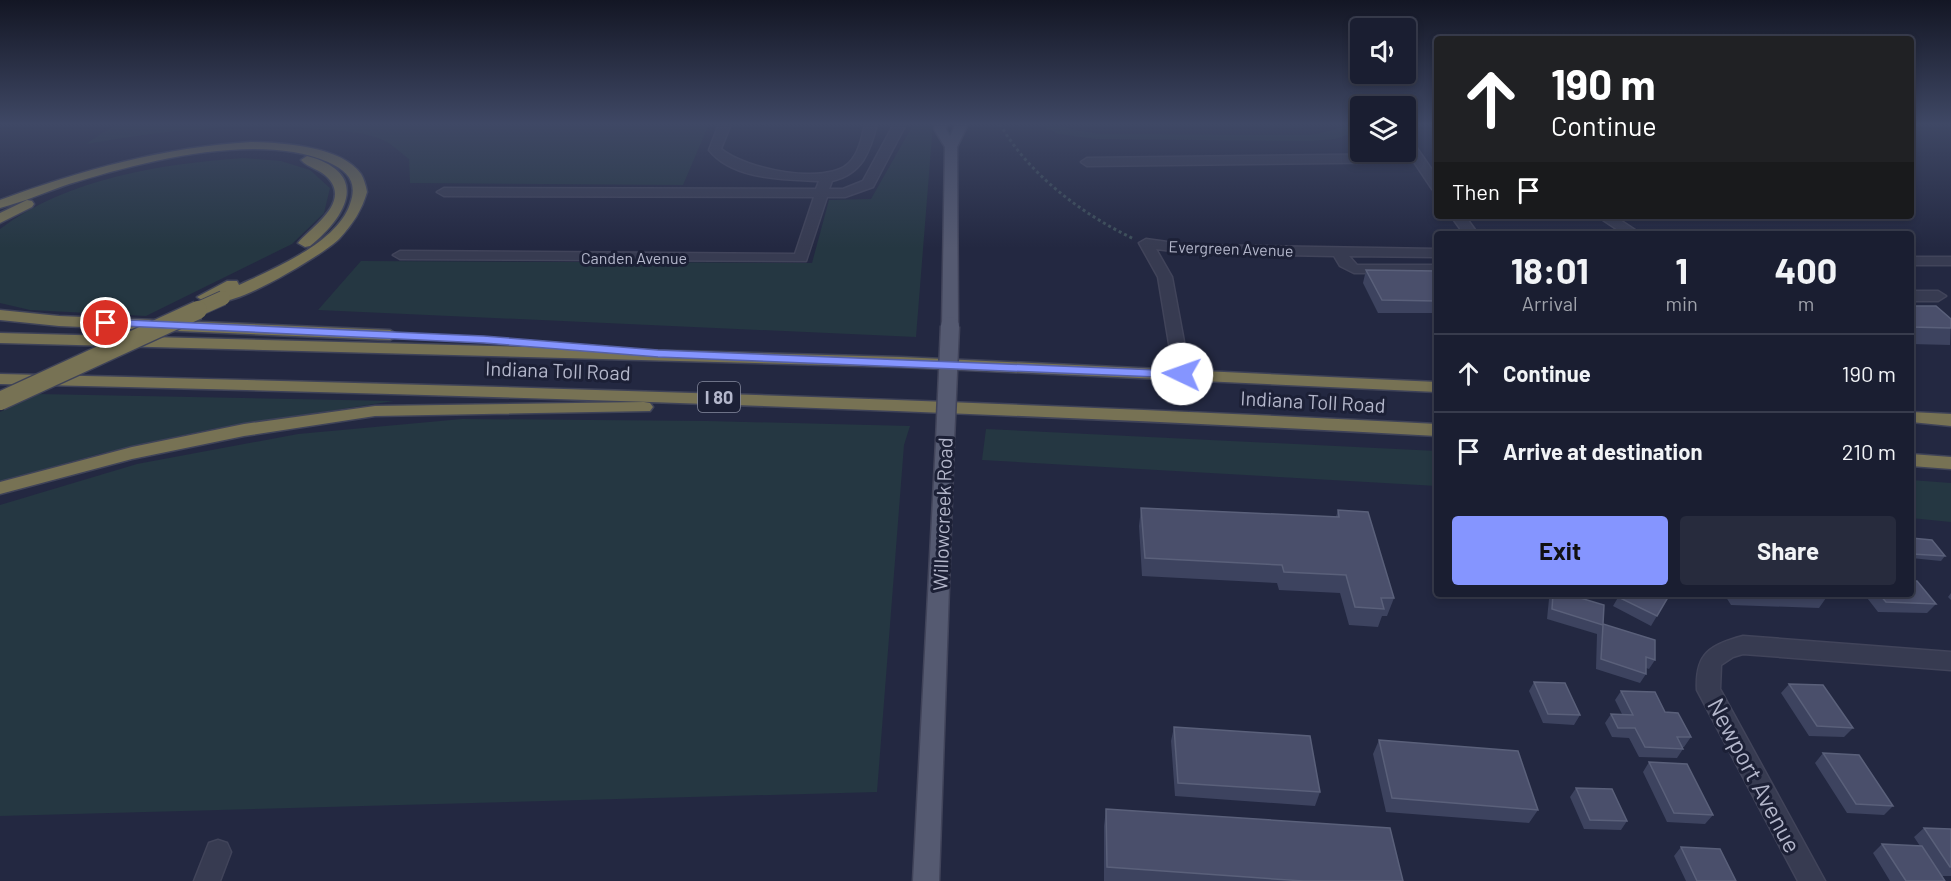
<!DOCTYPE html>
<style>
body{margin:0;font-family:Barlow,sans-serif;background:#272b3d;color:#f1f3f6;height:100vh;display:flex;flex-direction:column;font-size:22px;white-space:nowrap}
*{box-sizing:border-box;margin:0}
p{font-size:20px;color:#9fa2ab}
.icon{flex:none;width:33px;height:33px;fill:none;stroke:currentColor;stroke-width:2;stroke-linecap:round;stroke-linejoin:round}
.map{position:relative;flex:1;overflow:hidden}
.sheet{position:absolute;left:1434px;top:231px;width:480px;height:366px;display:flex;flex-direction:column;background:#1a1e31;border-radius:6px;box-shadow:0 3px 9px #0003,0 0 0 2px #383c4d}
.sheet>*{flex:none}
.banner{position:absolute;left:1434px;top:36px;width:480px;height:183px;border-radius:6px;box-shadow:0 3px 9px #0003,0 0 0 2px #383c4d;background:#202124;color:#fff;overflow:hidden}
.buttons{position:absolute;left:1350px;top:18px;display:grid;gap:12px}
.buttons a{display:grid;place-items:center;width:66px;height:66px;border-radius:6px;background:#1a1e31;box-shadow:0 3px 9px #0003,0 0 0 2px #383c4d;font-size:30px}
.pin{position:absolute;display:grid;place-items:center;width:51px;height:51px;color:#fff;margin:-26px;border:3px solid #fff;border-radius:50%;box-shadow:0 2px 6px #0007}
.me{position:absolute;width:66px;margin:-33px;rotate:273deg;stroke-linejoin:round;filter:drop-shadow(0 0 4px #0008)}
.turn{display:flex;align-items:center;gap:21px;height:126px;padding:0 18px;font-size:27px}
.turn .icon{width:78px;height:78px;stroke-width:2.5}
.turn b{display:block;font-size:42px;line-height:51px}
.then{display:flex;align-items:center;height:57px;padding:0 18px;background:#0003;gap:12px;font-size:22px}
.eta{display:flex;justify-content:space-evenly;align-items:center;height:102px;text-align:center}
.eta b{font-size:36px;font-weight:700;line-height:42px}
.button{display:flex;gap:12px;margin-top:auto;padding:12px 18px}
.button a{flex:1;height:69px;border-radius:6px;background:#8595ff;color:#111;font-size:24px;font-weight:700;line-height:69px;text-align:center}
.button a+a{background:#272b3d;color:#f1f3f6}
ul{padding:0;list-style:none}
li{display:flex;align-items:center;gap:18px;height:78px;padding:0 18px;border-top:2px solid #383c4d}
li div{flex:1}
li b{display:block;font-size:22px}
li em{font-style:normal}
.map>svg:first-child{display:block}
.green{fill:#253742}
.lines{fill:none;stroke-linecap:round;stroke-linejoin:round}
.minor-casing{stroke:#41445a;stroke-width:3}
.major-casing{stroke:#41445a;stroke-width:3}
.highway-casing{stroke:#3f4358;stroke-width:3}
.path{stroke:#3e505a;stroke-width:3;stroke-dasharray:3 3;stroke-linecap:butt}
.minor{fill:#373b51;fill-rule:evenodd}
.major{fill:#555a71;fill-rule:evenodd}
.highway{fill:#777254;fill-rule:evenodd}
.major-bridge-casing{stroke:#41445a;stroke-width:21;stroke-linecap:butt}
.highway-bridge-far1-casing{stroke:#3f4358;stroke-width:16;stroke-linecap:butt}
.highway-bridge-casing{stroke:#3f4358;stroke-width:21;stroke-linecap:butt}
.major-bridge{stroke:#555a71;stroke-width:18}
.highway-bridge-far1{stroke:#777254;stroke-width:14}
.highway-bridge{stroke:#777254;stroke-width:18}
.wall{fill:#3d435f}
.building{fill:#4a4f6b;stroke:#5a607a;stroke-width:1.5}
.route{fill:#8595ff;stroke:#5661a6;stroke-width:1.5}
.labels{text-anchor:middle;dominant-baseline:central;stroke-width:6;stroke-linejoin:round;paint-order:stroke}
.far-street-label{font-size:16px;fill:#b4b7cb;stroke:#1c2036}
.shield{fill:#1c2036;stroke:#868a9e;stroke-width:1.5}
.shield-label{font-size:18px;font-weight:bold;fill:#b4b7cb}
.street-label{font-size:20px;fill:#b4b7cb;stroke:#1c2036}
.near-street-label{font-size:24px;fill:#b4b7cb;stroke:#1c2036}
</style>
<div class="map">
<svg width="1951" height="881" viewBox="0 0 1951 881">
<rect width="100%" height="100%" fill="#232841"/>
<path class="green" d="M116,124H709L683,185L410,183L409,159C401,153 392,144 383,140C367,133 346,131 329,130C248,121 166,130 86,144Z
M933,124L916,337L318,310L361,261L812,263L829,200L871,199L913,125Z
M1037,124C1059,124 1079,132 1102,134L1307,135C1327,134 1344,124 1360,124V130L1336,139L1310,141L1095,139L1059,134Z
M1083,124H1302L1303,128L1083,126Z
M243,158L281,161L310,170L330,188L324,213L292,244L146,316L30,310L0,303V229C68,178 160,164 243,158Z
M38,394L394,401L212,429L99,454L0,482V412Z
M462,419L708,421L910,426L904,445L877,792L0,816V505L137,464L298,434Z
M986,429L1437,451V486L982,460Z
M1911,480L1951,483V522L1911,518Z"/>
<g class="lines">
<defs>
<path id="minor" d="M719,124H731L721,149C745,169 826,186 849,163C859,153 862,137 865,124H877C870,152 862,174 832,181L829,189H843L863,181L894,124H906L873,187L845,197H827L806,261L400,259L393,255L400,251L795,254L814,197L444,196L437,192L444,188L816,189L819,181C783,179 733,180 709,150Z
M1406,137L1410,138L1437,177V190L1432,189L1414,162L1087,166L1081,162L1087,158L1409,154L1406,149Z
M1451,216H1465L1478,234H1464Z
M1597,216H1614L1641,234H1624Z
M1146,239L1189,245L1437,249V257L1349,256L1357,265H1437V273H1354L1340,266L1334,256L1189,253L1156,249L1172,277L1190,374L1182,379L1174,374L1158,277L1139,243Z
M1911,257H1951V265H1911Z
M1911,291H1938L1946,296L1938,301H1911Z
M1743,636L1951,652V670L1743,654L1733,657L1721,665L1720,689L1825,881H1798L1697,690C1695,653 1710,645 1743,636Z
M218,840L227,843L231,852L220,881H194L209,843Z"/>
<path id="major" d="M935,124H947L946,129L950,136L956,124H968L957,147L958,326L950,331L942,326L945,147L934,129Z
M945,435L951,437L954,441L939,881H913L936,441L939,437Z"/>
<path id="highway" d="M251,142C283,143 341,146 361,174C364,179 366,186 367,192C362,210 353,224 339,239C324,254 237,306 218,301L216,298L205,302L197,297L227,281H237L239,285C273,269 337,243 350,204C358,182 348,171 328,162C257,131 141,162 69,184C46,192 23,202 0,208V200C82,170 164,147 251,142Z
M307,156C371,173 347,216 310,246L305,247L298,243C311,227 351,203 328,178C320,169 308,168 301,160Z
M27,200L32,201L34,204L32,207L0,223V213Z
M0,310L59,316L390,330L398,335L390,340L59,326L0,320Z
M0,333L901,357L1437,382V392L901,367L0,343Z
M0,374C479,385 958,399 1437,424V436C958,410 479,395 0,384Z
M644,402L650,403L653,407L650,411L375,416L244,436L132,459L0,494V482L132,447L244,424L375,406Z
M1911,412L1951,414V426L1911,422Z
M1911,454L1951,457V469L1911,466Z"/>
</defs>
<use href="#minor" class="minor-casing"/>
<use href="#major" class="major-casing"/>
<use href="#highway" class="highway-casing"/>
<path class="path" d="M1000,124C1029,175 1082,214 1134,239"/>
<use href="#minor" class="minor"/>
<use href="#major" class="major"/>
<use href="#highway" class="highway"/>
<defs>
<path id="major-bridge" d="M945,441L950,326"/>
<path id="highway-bridge-far1" d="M194,311L223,298"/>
<path id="highway-bridge" d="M0,401L198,310"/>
</defs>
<use href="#major-bridge" class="major-bridge-casing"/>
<use href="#highway-bridge-far1" class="highway-bridge-far1-casing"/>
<use href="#highway-bridge" class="highway-bridge-casing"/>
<use href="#major-bridge" class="major-bridge"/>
<use href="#highway-bridge-far1" class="highway-bridge-far1"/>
<use href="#highway-bridge" class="highway-bridge"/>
</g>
<path class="wall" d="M1366,270L1437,271V313H1378L1363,283Z
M1911,306L1951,319L1950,345L1911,344Z
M1141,508L1336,517L1338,510L1394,598L1387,616H1382L1378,627L1349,625L1340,593L1279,590L1277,583L1142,576L1139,526Z
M1911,538L1945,556L1941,561L1911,558Z
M1951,593V600L1948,597Z
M1551,594H1567L1603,624L1655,660L1649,669L1646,668V674L1640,683L1596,669L1597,634L1547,619L1549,599Z
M1620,594H1670L1651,626L1613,606Z
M1724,594H1823L1826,598L1819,608L1731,605Z
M1864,594H1911L1936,604L1927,613L1878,612Z
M1534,682L1580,715L1574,725L1543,723L1529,691Z
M1789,684L1853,728L1844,737L1809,736L1781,693Z
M1621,691L1665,712L1691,737L1684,747H1682L1683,749L1677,758L1639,757L1629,738L1612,737L1605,723L1611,714H1622L1615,700Z
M1174,727L1320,792L1315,806L1175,796L1171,741Z
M1379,740L1538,810L1529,823L1386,812L1373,754Z
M1823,753L1893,806L1884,815L1847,813L1815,763Z
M1649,762L1713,815L1705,824L1667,822L1643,772Z
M1576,788L1627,821L1621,830L1584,829L1570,797Z
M1106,809L1403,881H1104V826Z
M1924,828L1951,829V876H1942L1945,881H1890L1873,853L1882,844L1920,846L1914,837Z
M1681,847L1736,881H1686L1674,856Z"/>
<path class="building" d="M1366,270L1437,271V301L1382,300Z
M1911,306H1936L1951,319V328L1911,327Z
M1141,508L1339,517L1338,510L1368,512L1394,598H1381L1384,609L1355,607L1346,575L1284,572L1282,565L1145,558Z
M1911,538L1932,540L1945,556L1912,554L1911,552Z
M1911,581H1917L1936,604L1886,602L1879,594H1911Z
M1553,594H1567L1604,605L1603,624L1655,640V660L1646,657V674L1601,659L1603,625L1552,609Z
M1620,594H1670L1657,616L1618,597Z
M1736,594H1823L1826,598L1738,596Z
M1534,682L1565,683L1580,715L1548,714Z
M1789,684L1823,685L1853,728L1817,726Z
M1621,691L1655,692L1665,712L1678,713L1691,737H1677L1683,749L1645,747L1635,728H1618L1611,714L1633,715Z
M1174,727L1310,736L1320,792L1178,783Z
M1379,740L1518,751L1538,810L1392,798Z
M1823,753L1859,755L1893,806L1856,804Z
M1649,762L1687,764L1713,815L1674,813Z
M1576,788L1612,789L1627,821L1590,820Z
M1106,809L1390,828L1403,881H1303L1107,867Z
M1924,828L1951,829V867H1950Z
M1882,844L1922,846L1945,881H1906Z
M1681,847L1720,849L1736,881H1697Z"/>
<linearGradient id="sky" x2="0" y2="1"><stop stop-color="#131624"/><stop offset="0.5" stop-color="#3f4865"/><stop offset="1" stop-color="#3f4865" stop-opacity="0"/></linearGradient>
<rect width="1951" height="248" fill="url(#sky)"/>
<path class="route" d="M106,319L484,336L658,350L1182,371L1189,374L1182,378L658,357L484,343L102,325L100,323Z"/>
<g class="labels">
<g class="far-street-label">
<text transform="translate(1231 248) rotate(2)">Evergreen Avenue</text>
<text x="634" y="257">Canden Avenue</text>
</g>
<rect class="shield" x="698" y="382" width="42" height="30" rx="4.5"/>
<g class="shield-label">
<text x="719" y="397">I 80</text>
</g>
<g class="street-label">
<text transform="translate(558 370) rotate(2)">Indiana Toll Road</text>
<text transform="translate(1313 401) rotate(3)">Indiana Toll Road</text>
<text transform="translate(942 514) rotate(-88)">Willowcreek Road</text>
</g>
<g class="near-street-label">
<text transform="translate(1755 775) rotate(62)">Newport Avenue</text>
</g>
</g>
</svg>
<div class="buttons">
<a><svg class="icon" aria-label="sound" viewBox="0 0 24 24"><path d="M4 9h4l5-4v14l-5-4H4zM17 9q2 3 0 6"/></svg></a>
<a><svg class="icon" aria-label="layers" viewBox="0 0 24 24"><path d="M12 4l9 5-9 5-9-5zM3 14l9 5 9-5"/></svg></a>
</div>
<div class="pin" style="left:106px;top:323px;background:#d93025"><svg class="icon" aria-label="arrive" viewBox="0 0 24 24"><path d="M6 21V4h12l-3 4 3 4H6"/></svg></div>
<svg class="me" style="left:1182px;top:374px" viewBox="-20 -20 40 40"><circle r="19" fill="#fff"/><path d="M0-13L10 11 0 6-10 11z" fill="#8595ff"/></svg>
<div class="banner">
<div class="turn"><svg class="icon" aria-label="ahead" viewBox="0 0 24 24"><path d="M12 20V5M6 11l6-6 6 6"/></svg><div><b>190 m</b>Continue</div></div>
<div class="then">Then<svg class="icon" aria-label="arrive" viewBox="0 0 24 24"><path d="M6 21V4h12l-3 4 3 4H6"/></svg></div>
</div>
<section class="sheet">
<div class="eta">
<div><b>18:01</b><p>Arrival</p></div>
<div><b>1</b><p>min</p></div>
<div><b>400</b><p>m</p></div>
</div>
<ul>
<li><svg class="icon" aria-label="ahead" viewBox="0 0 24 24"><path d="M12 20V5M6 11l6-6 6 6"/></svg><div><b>Continue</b></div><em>190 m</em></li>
<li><svg class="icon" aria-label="arrive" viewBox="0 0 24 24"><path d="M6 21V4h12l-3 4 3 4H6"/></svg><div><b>Arrive at destination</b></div><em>210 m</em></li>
</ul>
<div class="button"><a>Exit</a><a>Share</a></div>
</section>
</div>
